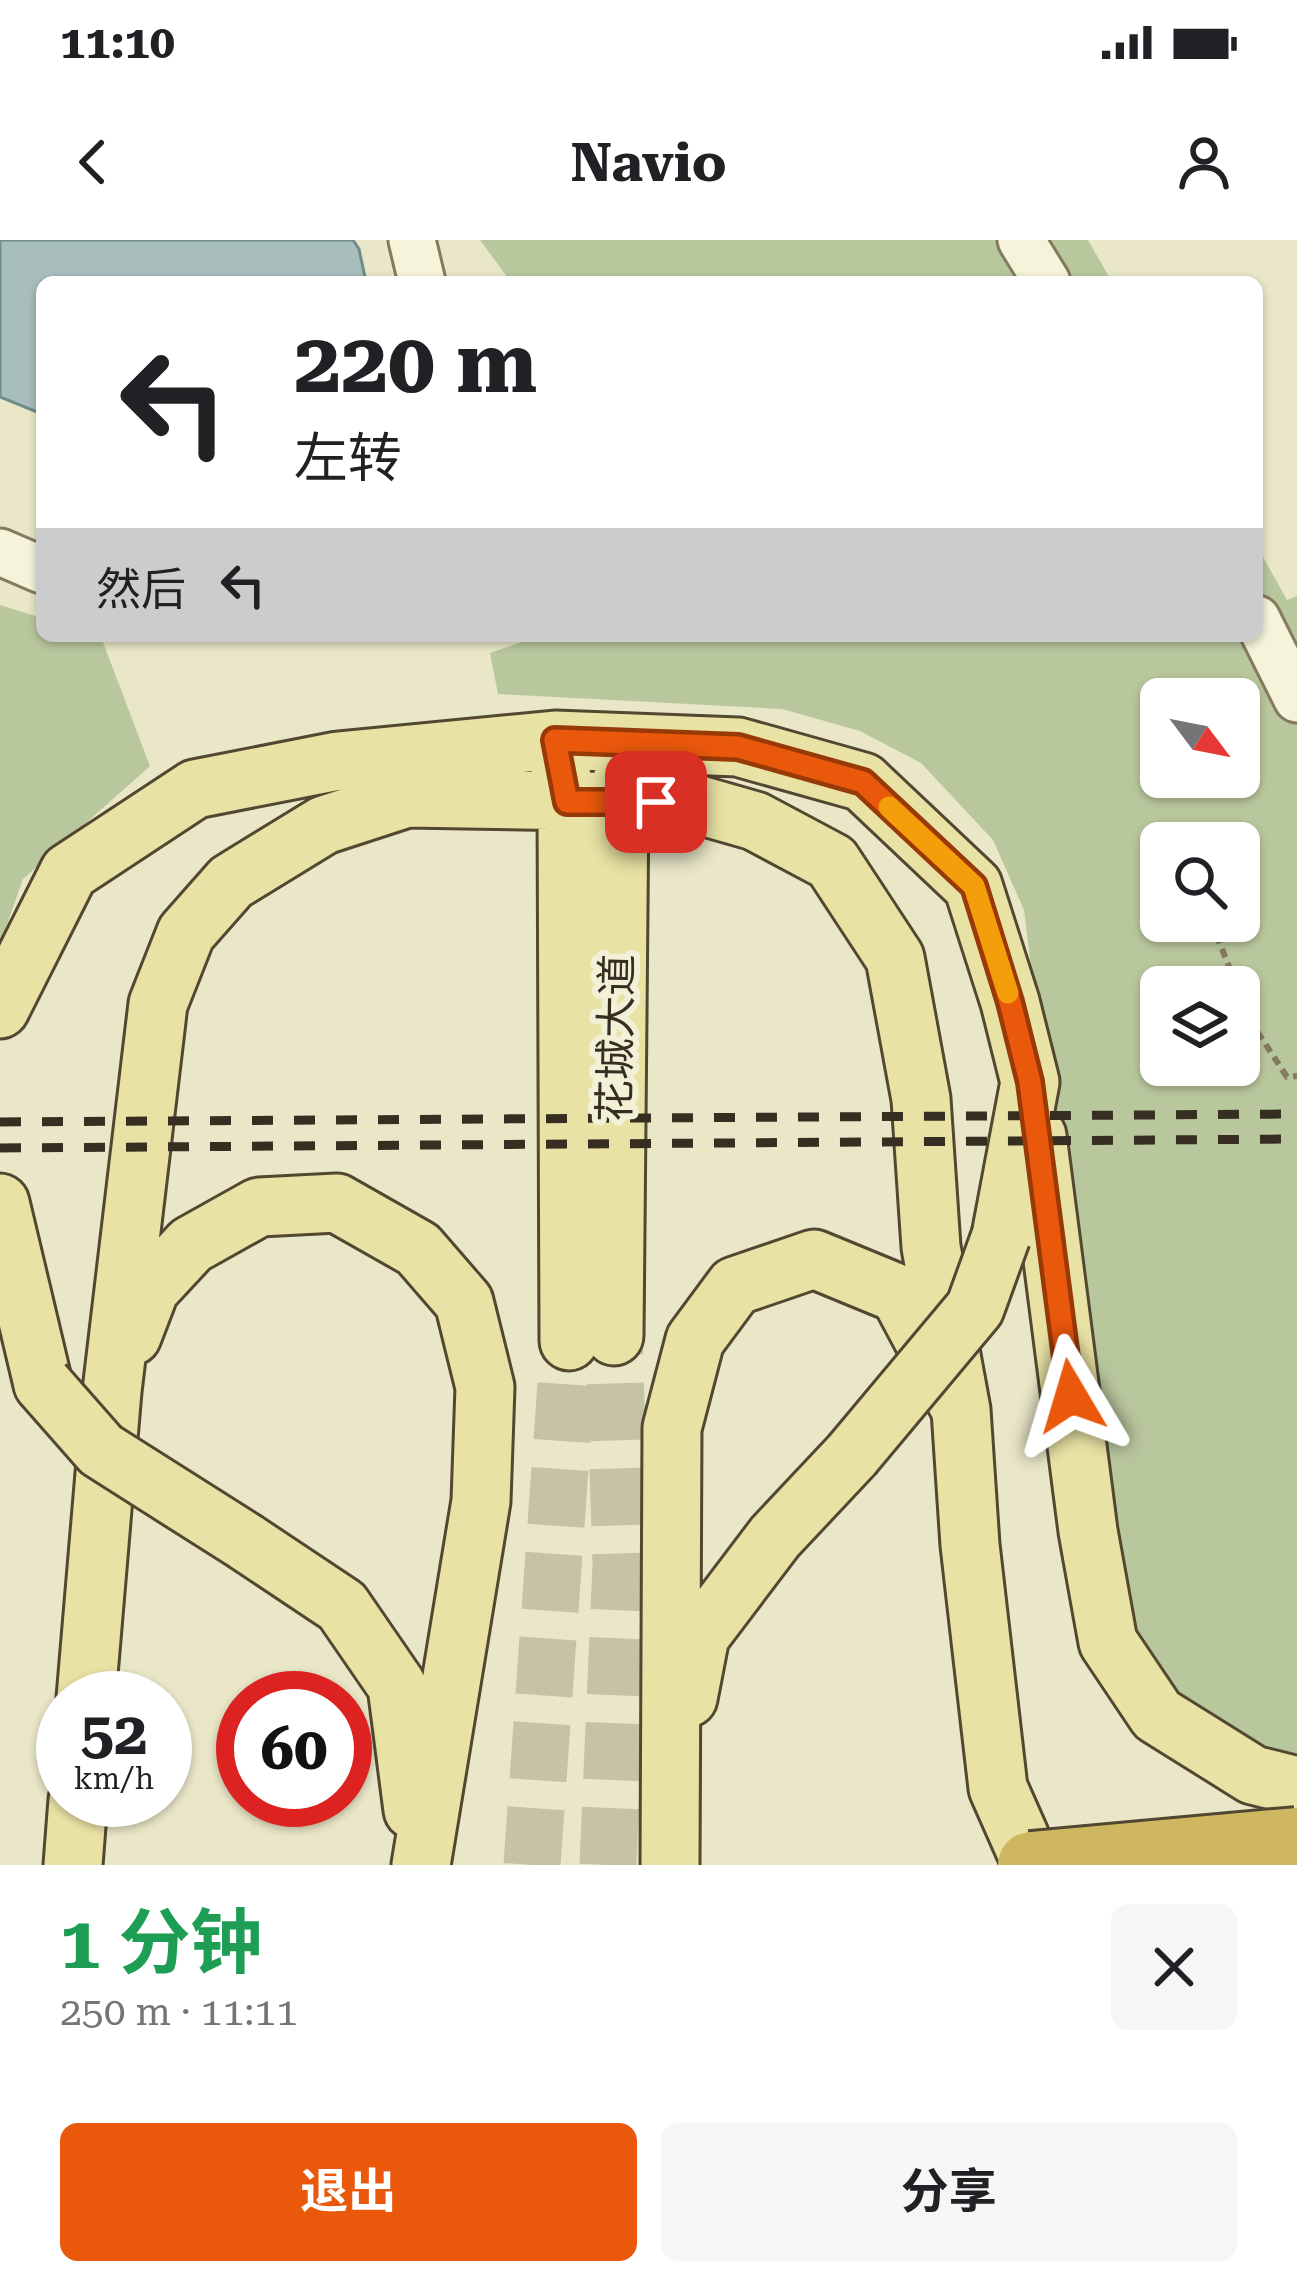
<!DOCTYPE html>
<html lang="zh">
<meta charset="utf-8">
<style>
body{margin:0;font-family:"Roboto Serif","Noto Sans SC",serif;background:#f6f6f6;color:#202124;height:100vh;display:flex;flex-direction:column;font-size:45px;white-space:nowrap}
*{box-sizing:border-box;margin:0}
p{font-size:39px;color:#757577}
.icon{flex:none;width:66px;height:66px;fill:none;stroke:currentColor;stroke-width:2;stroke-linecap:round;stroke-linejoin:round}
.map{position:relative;height:1625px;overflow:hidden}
.side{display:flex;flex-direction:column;background:#fff;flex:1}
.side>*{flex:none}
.hud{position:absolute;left:36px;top:36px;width:1227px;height:366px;border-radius:18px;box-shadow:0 3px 9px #0004;background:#fff;color:#202124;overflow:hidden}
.needle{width:78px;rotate:122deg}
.controls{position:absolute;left:1140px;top:438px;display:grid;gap:24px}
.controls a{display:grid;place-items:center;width:120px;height:120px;border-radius:18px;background:#fff;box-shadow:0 3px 9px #0004;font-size:60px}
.speed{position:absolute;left:36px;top:1431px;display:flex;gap:24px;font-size:60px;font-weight:700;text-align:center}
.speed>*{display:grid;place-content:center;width:156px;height:156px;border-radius:50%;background:#fff;box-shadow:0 3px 9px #0004;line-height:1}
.speed small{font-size:30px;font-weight:400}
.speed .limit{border:18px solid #d22;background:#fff;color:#111}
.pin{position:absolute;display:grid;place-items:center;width:102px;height:102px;color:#fff;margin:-51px;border-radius:24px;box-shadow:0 6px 18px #0006}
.me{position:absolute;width:132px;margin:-66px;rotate:353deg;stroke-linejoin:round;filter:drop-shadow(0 0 9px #0008)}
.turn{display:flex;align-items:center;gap:42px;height:252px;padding:0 60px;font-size:54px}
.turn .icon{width:156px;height:156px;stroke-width:2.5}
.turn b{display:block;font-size:84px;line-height:102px}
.then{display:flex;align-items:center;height:114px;padding:0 60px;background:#0003;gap:24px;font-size:45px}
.round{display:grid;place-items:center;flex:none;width:126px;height:126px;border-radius:18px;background:#f6f6f6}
.head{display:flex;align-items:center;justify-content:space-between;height:204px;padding:0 60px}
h1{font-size:72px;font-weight:700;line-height:90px;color:#1e9e55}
.primary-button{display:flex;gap:24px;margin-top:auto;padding:24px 60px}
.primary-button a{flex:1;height:138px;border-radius:18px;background:#ea580c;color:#fff;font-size:48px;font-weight:700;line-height:138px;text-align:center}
.primary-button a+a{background:#f6f6f6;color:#202124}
.status{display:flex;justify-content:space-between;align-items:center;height:84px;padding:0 60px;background:#fff;direction:ltr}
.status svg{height:33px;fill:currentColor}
header{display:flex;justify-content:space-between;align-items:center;height:156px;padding:0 60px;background:#fff;font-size:54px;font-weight:700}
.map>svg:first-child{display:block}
.green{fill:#b9c79d;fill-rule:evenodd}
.water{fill:#a8bebc;stroke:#708c8b;stroke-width:3}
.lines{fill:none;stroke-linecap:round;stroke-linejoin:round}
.major-tunnel{stroke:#c6c2a7;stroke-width:57;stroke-dasharray:57 28;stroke-linecap:butt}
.minor-casing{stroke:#847a5f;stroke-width:51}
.major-casing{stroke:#524832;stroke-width:63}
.path{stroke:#847a5f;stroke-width:6;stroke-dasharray:9 6;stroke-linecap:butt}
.minor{stroke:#f5f3da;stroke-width:45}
.major{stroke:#e8e2a4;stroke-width:57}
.rail{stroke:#362f21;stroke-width:9;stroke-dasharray:21 21;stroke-linecap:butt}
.major-bridge-casing{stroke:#524832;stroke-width:63;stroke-linecap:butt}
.highway-bridge-casing{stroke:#524832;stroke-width:72;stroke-linecap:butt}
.major-bridge{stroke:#e8e2a4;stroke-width:57}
.highway-bridge{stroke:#cfb762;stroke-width:66}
.route-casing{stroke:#983908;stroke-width:30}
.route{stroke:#ea580c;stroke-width:21}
.slow{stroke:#f59e0b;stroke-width:21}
.labels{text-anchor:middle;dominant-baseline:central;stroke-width:12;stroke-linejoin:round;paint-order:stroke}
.street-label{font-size:42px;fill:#362f21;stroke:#f2f0d7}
</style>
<div class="status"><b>11:10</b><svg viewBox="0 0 49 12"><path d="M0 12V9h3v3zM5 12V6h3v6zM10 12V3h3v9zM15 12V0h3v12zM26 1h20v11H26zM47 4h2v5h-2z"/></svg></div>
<header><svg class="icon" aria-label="back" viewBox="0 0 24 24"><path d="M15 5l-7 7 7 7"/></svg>Navio<svg class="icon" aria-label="person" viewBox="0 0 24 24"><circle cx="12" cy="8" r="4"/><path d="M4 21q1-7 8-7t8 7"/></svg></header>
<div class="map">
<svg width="1297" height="1625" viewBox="0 0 1297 1625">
<rect width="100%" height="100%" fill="#eae7c8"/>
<path class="green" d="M480,0H1088L1112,42H511Z
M1257,306L1287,360L1297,356V1515L1253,1508L1169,1454L1115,1355L1081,1132L1024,670L993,600L921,523L860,491L782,469L498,454L490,413L539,396H1257ZM1161,459H1239V537H1161ZM1161,603H1239V681H1161ZM1161,747H1239V825H1161Z
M0,365L42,378V396L101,397L150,526L23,639L0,704Z"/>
<path class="water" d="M0,0H353L359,9L366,42H42V174L0,157Z"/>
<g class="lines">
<path class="major-tunnel" d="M532,1625L569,1101
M608,1625L621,1324L614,1096"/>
<defs>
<path id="minor" d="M412,0L422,42
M1021,0L1047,42
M0,312L42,330
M1257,379L1297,459"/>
<path id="major" d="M560,528L567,562L569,1101
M0,769L69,632L195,549L338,521L555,500L738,507L863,542L973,646L1010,762L1030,842L1001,996
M1037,896L1088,1291L1108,1402L1157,1475L1253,1535L1297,1546
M0,963L43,1144
M132,1096L150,1049L191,1005L259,967L337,963L418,1009L464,1062L485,1147L481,1261L421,1625
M614,1096L619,561L625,523
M246,1302L342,1366L397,1446L413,1570
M86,1458L112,1151L158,764L186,693L231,642L324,585L407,558L692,563L755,581L832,622L895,718L921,859L931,1007L961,1170
M688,1458L700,1396L775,1297L852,1215
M73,1625L78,1560
M670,1625L672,1188L695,1100L735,1046L814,1019L899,1054L961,1170L970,1305L998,1548L1032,1625"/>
</defs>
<use href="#minor" class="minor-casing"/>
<use href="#major" class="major-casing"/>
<path class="path" d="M1211,681L1237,747
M1239,751L1251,782L1287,837L1297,836"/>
<use href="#minor" class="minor"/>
<use href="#major" class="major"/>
<path class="rail" d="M0,882L1297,874
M0,908L1297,899"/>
<defs>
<path id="major-bridge" d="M43,1144L101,1210L246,1302
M852,1215L975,1068L1001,996"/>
<path id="highway-bridge" d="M1031,1625L1297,1601"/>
</defs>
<use href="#major-bridge" class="major-bridge-casing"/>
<use href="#highway-bridge" class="highway-bridge-casing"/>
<use href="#major-bridge" class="major-bridge"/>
<use href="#highway-bridge" class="highway-bridge"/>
</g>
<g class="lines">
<defs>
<path id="route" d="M656,562H567L555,500L738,507L863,542L974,646L1010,762L1030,842L1071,1156"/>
</defs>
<use href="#route" class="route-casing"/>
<use href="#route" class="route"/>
<path class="slow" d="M889,567L974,646L1008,753"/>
</g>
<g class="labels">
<g class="street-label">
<text transform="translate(616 798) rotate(-89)">花城大道</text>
</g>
</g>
</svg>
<div class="controls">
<a><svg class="needle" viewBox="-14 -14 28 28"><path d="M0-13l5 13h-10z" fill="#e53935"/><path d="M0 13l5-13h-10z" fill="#757577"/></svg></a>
<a><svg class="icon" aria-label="search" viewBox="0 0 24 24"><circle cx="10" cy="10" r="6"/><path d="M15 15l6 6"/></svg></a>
<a><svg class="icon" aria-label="layers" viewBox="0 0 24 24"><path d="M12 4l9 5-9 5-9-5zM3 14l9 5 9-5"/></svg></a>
</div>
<div class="speed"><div>52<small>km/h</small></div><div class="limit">60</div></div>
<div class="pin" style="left:656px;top:562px;background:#d93025"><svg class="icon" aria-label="arrive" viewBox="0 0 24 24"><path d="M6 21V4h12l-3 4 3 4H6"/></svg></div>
<svg class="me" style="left:1071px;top:1156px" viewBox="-20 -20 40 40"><path d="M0-17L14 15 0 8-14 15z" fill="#ea580c" stroke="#fff" stroke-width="4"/></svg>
<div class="hud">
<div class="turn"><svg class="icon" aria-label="left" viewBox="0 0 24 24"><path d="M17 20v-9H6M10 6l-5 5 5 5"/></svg><div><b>220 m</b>左转</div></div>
<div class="then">然后<svg class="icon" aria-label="left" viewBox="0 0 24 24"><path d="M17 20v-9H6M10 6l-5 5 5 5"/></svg></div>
</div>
</div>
<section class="side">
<div class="head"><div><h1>1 分钟</h1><p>250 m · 11:11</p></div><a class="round"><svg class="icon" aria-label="close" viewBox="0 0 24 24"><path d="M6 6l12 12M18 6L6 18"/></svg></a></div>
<div class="primary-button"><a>退出</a><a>分享</a></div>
</section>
